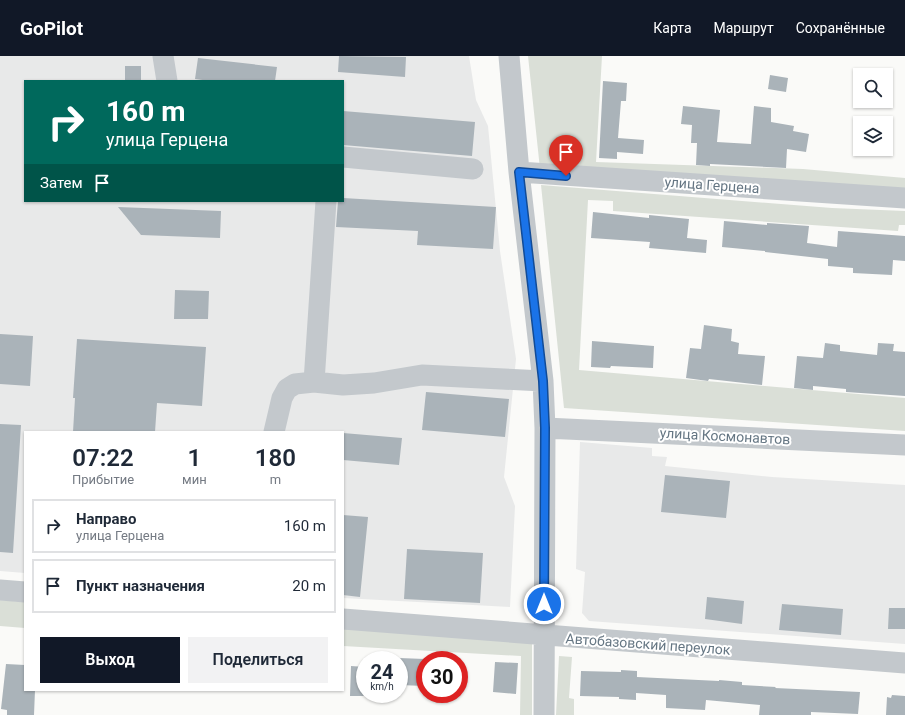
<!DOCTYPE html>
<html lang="ru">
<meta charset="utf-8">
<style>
body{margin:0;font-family:Roboto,sans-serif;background:#f2f2f3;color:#1f2937;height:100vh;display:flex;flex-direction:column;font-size:15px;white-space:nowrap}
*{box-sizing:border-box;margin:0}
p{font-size:13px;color:#747a83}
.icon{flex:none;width:22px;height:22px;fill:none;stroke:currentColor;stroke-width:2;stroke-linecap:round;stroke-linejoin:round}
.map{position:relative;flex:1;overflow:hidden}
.drawer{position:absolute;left:24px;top:375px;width:320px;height:260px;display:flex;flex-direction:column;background:#fff;border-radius:0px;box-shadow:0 1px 3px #0004}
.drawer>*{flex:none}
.banner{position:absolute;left:24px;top:24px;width:320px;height:122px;border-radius:0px;box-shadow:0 1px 3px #0004;background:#00695c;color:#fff;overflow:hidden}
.buttons{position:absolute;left:853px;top:12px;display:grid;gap:8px}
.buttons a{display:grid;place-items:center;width:40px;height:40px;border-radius:0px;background:#fff;box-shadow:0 1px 3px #0004;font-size:20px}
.speed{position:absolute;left:356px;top:595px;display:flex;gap:8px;font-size:20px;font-weight:700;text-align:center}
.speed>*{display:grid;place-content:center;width:52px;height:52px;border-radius:50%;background:#fff;box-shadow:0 1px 3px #0004;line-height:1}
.speed small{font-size:10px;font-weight:400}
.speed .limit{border:6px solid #d22;background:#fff;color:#111}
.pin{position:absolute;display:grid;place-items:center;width:34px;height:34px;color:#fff;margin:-41px -17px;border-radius:50% 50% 50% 0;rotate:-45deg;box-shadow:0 0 4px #0007}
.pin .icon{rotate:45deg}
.me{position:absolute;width:44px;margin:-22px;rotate:0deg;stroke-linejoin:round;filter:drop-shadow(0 0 3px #0008)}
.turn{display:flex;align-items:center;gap:14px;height:84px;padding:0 16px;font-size:18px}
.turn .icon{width:52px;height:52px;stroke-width:2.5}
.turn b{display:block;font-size:28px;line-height:34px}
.then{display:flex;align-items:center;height:38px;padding:0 16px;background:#0003;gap:8px;font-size:15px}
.eta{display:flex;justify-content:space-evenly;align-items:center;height:68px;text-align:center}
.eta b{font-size:24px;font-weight:600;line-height:28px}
.cta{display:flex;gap:8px;margin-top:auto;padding:8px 16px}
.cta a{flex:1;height:46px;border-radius:0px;background:#111827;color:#fff;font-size:16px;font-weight:600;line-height:46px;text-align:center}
.cta a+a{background:#f2f2f3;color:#1f2937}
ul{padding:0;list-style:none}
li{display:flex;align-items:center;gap:12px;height:54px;margin:0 8px 6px;padding:0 8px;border:2px solid #e0e1e3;border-radius:0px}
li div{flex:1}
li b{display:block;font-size:15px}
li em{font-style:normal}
header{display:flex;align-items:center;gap:24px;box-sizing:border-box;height:56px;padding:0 20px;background:#111827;color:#fff}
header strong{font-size:19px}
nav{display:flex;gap:22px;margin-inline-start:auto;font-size:14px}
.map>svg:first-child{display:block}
.built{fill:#e8e9e9;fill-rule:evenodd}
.green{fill:#dadfd7}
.building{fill:#aab3b9}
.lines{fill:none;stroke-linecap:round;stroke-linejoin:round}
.minor{stroke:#c3c8cc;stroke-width:21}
.route-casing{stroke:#114b97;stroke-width:10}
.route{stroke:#1a73e8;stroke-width:7}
.labels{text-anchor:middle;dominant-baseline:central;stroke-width:4;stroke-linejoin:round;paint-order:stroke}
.street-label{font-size:14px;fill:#657683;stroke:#fff}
</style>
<header>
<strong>GoPilot</strong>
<nav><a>Карта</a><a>Маршрут</a><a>Сохранённые</a></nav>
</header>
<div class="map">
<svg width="905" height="659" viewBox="0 0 905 659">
<rect width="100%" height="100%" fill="#fafaf8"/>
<path class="built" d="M0,0H469L476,44L488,70L500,195L516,303L504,421L515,450L510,551L343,542V376H25V517L0,515ZM25,25H343V145H25Z
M580,386L652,392V400L667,401L665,410L772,421L905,429V588L589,565L582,557L585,516L576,513Z"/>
<path class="green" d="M528,0H602L596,106L803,113L905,122V138L540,113Z
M541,129L832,152L905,155V169H899L898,175L613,155V145L588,144L579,314L905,342V375L564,352Z
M0,544L25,546V572L0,570Z
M343,571L532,585V659H520L521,600L343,590Z
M559,600L572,601L569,642L574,643V659H556Z"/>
<path class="building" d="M339,0L406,1L405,21L338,16Z
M198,2L277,11L275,25H210L195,23Z
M125,10H141V25H125Z
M770,19L788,22L786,36L768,33Z
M603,25L627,27L626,45H621L618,82L644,84L643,98L617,96V103L599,102Z
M683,50L720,54L717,86L751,88L754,50L771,52V66L794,70L793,75L809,78L806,96L787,93L786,112L710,108V110L696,109L697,87H691L692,69L681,68Z
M343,55L475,66L472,100L343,89Z
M343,142L496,151L493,193L417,189L418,175L336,171L338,145H343Z
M118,151L221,155L220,182L141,179Z
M593,156L649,162V159L689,163L687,182L707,184L706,197L649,192L650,186L591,182Z
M724,165L767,169V167L809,170L807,187L837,191L838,175L905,180V205L893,204L892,219L853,217V212L828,210V203L765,196V195L722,191Z
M175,234L209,235L208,263H174Z
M704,269L732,273L731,285L739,287L738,298L765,300L762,329L709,323L708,325L686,322L690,292L701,293Z
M0,278L33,280L30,330L0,328Z
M77,283L206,291L202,350L157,347L155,376H73L75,342H73Z
M592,285L654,290L653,312L611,310L610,312L591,311Z
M825,287L840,289V295L877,299L878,287L894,288L893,295L905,296V340L846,336V333L813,330V334L794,332L797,300L823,302Z
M426,336L509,343L505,381L422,374Z
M0,368L21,369L13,497L0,496Z
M343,377L402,382L399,409L343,404Z
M665,419L730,425L726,462L661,456Z
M343,459L368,461L360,541L343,539Z
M407,493L483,497L480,547L404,543Z
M707,541L744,545L742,568L705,563Z
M782,548L843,553L841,579L779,574Z
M889,552H905V573H888Z
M399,602L425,603V630L399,629Z
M495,606L518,607L516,638L493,636Z
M6,608L25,609V634H35L34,659H7V654L1,653Z
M351,610L365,611V640H350Z
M621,614L637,615V621L719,625V624L742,626V629L776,631L775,632L860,636L858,658L811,656V659H759L760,649L706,644L705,654L666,652V639L636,637V644L619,643V641L580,640L581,615L621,616Z
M892,639L905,640V659H886L887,641L891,642Z"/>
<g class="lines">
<path class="minor" d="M163,0L167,25
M509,0L519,116L543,325L545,372L544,659
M343,101L473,113
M519,116L905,142
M314,326L326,145
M545,372L905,389
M274,376L282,342L287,333L295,328L314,326L343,329L374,327L422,319L543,325
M0,534L25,536
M343,563L905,607"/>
</g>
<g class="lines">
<defs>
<path id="route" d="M544,548L545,372L543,325L519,116L566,120"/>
</defs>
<use href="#route" class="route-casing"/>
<use href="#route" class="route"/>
</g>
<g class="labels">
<g class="street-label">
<text transform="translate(712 129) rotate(4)">улица Герцена</text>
<text transform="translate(725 380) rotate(3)">улица Космонавтов</text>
<text transform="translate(648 588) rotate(4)">Автобазовский переулок</text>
</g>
</g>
</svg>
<div class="buttons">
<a><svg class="icon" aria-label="search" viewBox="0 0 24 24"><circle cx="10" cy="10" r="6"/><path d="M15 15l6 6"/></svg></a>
<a><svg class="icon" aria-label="layers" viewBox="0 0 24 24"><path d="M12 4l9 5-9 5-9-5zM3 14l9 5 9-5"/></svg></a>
</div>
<div class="speed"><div>24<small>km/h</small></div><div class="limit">30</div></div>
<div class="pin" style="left:566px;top:120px;background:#d93025"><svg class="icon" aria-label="arrive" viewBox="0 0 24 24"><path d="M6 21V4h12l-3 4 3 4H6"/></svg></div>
<svg class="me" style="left:544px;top:548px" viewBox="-20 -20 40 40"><circle r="17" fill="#1a73e8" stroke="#fff" stroke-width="3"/><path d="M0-11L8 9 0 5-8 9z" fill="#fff"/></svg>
<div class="banner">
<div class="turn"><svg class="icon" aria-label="right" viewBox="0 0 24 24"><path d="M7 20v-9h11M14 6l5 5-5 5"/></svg><div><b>160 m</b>улица Герцена</div></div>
<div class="then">Затем<svg class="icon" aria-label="arrive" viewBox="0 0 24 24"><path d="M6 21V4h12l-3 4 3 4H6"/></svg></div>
</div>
<section class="drawer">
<div class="eta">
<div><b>07:22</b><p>Прибытие</p></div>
<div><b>1</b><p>мин</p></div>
<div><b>180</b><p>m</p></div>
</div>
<ul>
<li><svg class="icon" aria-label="right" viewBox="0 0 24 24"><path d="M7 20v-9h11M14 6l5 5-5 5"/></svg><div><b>Направо</b><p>улица Герцена</p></div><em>160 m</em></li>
<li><svg class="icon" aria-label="arrive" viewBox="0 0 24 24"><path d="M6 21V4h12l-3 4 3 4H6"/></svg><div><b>Пункт назначения</b></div><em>20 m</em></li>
</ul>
<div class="cta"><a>Выход</a><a>Поделиться</a></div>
</section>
</div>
